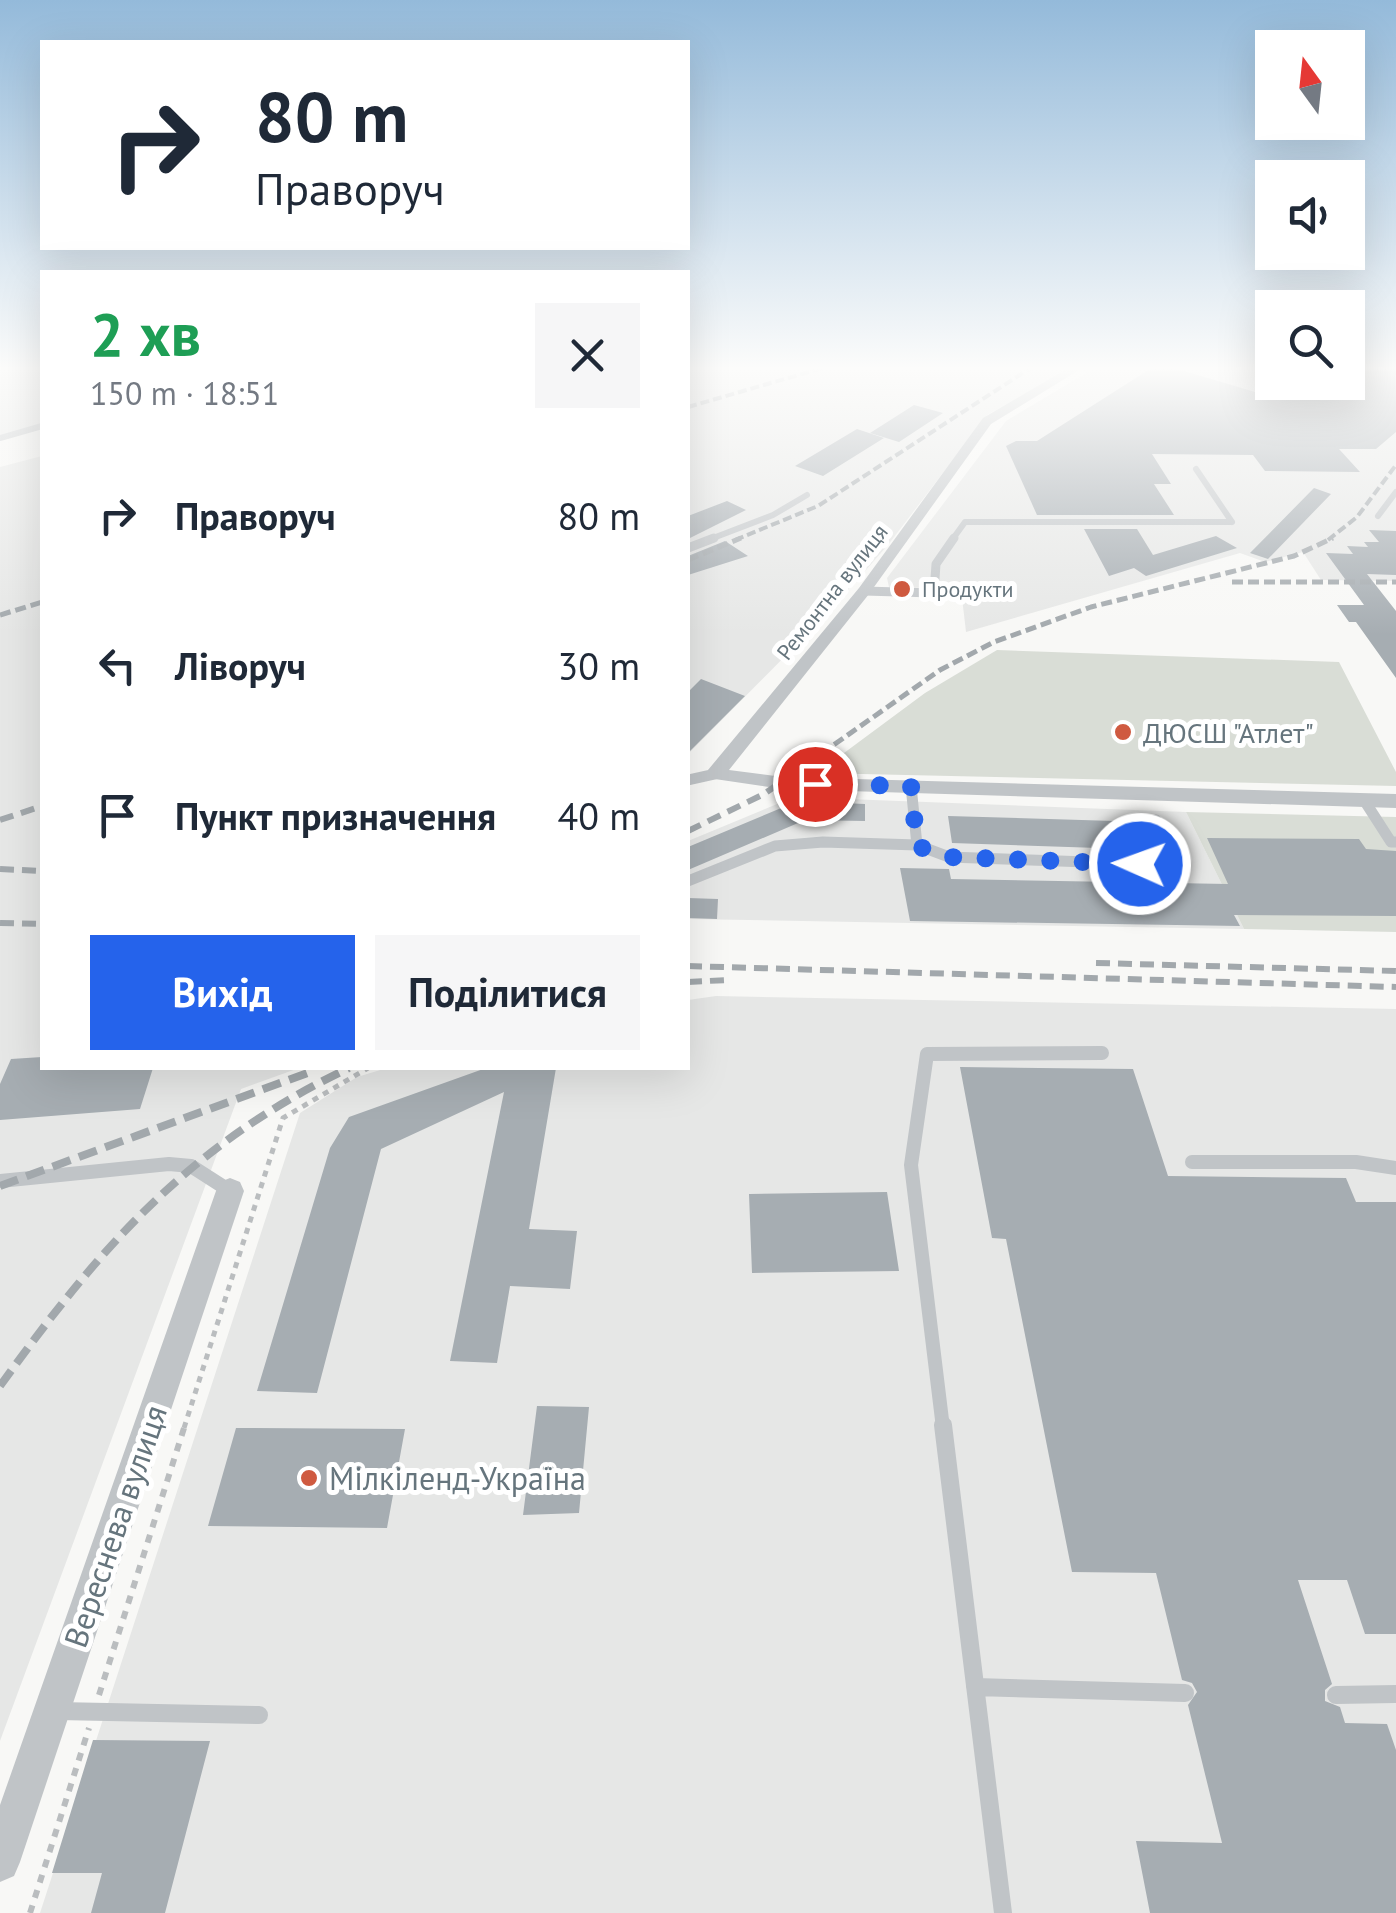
<!DOCTYPE html>
<html lang="uk">
<meta charset="utf-8">
<style>
body{margin:0;font-family:"PT Sans",sans-serif;background:#f6f6f7;color:#1f2937;height:100vh;display:flex;flex-direction:column;font-size:38px;white-space:nowrap}
*{box-sizing:border-box;margin:0}
p{font-size:32px;color:#747a83}
.icon{flex:none;width:55px;height:55px;fill:none;stroke:currentColor;stroke-width:2;stroke-linecap:round;stroke-linejoin:round}
.map{position:relative;flex:1;overflow:hidden}
.sheet{position:absolute;left:40px;top:270px;width:650px;height:800px;display:flex;flex-direction:column;background:#fff;border-radius:0px;box-shadow:0 10px 40px #0002}
.sheet>*{flex:none}
.top-card{position:absolute;left:40px;top:40px;width:650px;height:210px;border-radius:0px;box-shadow:0 10px 40px #0002;background:#fff;color:#1f2937;overflow:hidden}
.needle{width:65px;rotate:345deg}
.fabs{position:absolute;left:1255px;top:30px;display:grid;gap:20px}
.fabs a{display:grid;place-items:center;width:110px;height:110px;border-radius:0px;background:#fff;box-shadow:0 10px 40px #0002;font-size:50px}
.pin{position:absolute;display:grid;place-items:center;width:85px;height:85px;color:#fff;margin:-42px;border:5px solid #fff;border-radius:50%;box-shadow:0 2px 10px #0007}
.me{position:absolute;width:110px;margin:-55px;rotate:272deg;stroke-linejoin:round;filter:drop-shadow(0 0 8px #0008)}
.turn{display:flex;align-items:center;gap:35px;height:210px;padding:0 50px;font-size:45px}
.turn .icon{width:130px;height:130px;stroke-width:2.5}
.turn b{display:block;font-size:70px;line-height:85px}
.round{display:grid;place-items:center;flex:none;width:105px;height:105px;border-radius:0px;background:#f6f6f7}
.overview{display:flex;align-items:center;justify-content:space-between;height:170px;padding:0 50px}
h1{font-size:60px;font-weight:700;line-height:75px;color:#1e9e55}
.action{display:flex;gap:20px;margin-top:auto;padding:20px 50px}
.action a{flex:1;height:115px;border-radius:0px;background:#2563eb;color:#fff;font-size:40px;font-weight:700;line-height:115px;text-align:center}
.action a+a{background:#f6f6f7;color:#1f2937}
ul{padding:0;list-style:none}
li{display:flex;align-items:center;gap:30px;height:150px;padding:0 50px}
li div{flex:1}
li b{display:block;font-size:38px}
li em{font-style:normal}
.map>svg:first-child{display:block}
.built{fill:#e6e7e6}
.green{fill:#d9ddd6}
.building{fill:#a6adb2}
.lines{fill:none;stroke-linecap:round;stroke-linejoin:round}
.path-far1{stroke:#babdbf;stroke-width:5;stroke-dasharray:6 6;stroke-linecap:butt}
.path{stroke:#babdbf;stroke-width:6;stroke-dasharray:8 8;stroke-linecap:butt}
.lane-far4{stroke:#c0c4c7;stroke-width:6}
.lane-far3{stroke:#c0c4c7;stroke-width:9}
.lane-far2{stroke:#c0c4c7;stroke-width:11}
.lane-far1{stroke:#c0c4c7;stroke-width:14}
.lane{stroke:#c0c4c7;stroke-width:18}
.street{fill:#c0c4c7;fill-rule:evenodd}
.rail-far3{stroke:#a2a8ac;stroke-width:4;stroke-dasharray:9 4;stroke-linecap:butt}
.rail-far2{stroke:#a2a8ac;stroke-width:5;stroke-dasharray:11 5;stroke-linecap:butt}
.rail-far1{stroke:#a2a8ac;stroke-width:6;stroke-dasharray:14 8;stroke-linecap:butt}
.rail{stroke:#a2a8ac;stroke-width:8;stroke-dasharray:19 9;stroke-linecap:butt}
.route{stroke:#2563eb;stroke-width:18;stroke-dasharray:0 32.4}
.poi-dot{fill:#cf5a40;stroke:#fff;stroke-width:4}
.labels{text-anchor:middle;dominant-baseline:central;stroke-width:10;stroke-linejoin:round;paint-order:stroke}
.far-poi-label{font-size:22px;fill:#66757d;stroke:#fff;text-anchor:start}
.far-street-label{font-size:22px;fill:#66757d;stroke:#fff}
.poi-label{font-size:28px;fill:#66757d;stroke:#fff;text-anchor:start}
.near-poi-label{font-size:32px;fill:#66757d;stroke:#fff;text-anchor:start}
.near-street-label{font-size:32px;fill:#66757d;stroke:#fff}
</style>
<div class="map">
<svg width="1396" height="1913" viewBox="0 0 1396 1913">
<rect width="100%" height="100%" fill="#f8f8f6"/>
<path class="built" d="M0,367H42V423L0,436Z
M688,367H1074L987,415L888,545L827,614L688,754Z
M1096,367H1272V382H1348V367H1396V581L1321,580L1303,552L1265,562L1240,553L966,632L961,589L889,587L887,578L1006,421Z
M42,456V1068H299L241,1089L0,1741V467Z
M794,797L1186,812L1244,929L688,919V841Z
M716,996L1396,1009V1913H40L300,1113L357,1077L387,1068H688V1000Z"/>
<path class="green" d="M997,650L1339,662L1396,772V786L817,773L925,693Z
M1186,812L1396,817V932L1244,929Z"/>
<path class="building" d="M1153,367H1171L1265,395L1288,382H1348V370L1396,367V432L1376,449H1339L1360,472L1265,471L1253,455L1152,454L1171,484H1154L1174,515H1037L1006,446L1016,441H1037Z
M914,405L943,413L899,442L870,433Z
M857,429L884,438L823,476L795,466Z
M1314,488L1331,494L1268,559L1250,553Z
M727,501L746,510L688,539V516Z
M1084,529H1137L1153,555L1216,536L1237,548L1146,576L1134,568L1109,576Z
M1369,530L1396,531V575L1367,574L1396,611V678L1356,622H1349L1337,605H1364L1326,553L1353,554L1347,546L1368,547L1364,542H1379Z
M725,541L748,556L688,575V556Z
M701,679L745,696L688,753V692Z
M798,801L865,804V821L805,820L688,870V847Z
M948,816L1147,822L1158,850L952,843Z
M1207,838L1359,839L1366,849L1396,851V916L1234,915L1240,926L910,921L900,868L949,869L951,879L1228,884Z
M688,898L718,899L717,919L688,918Z
M42,1057V1068H153L140,1109L0,1120V1084L11,1059Z
M960,1067L1133,1069L1168,1176L1346,1178L1356,1202H1396V1634H1365L1347,1580H1298L1332,1684L1325,1690V1701L1340,1707L1345,1723L1387,1724L1396,1750V1913H1150L1136,1841L1222,1843L1188,1705L1197,1692L1192,1683L1182,1680L1156,1573L1072,1572L1006,1239L992,1238Z
M486,1068H556L529,1229L577,1231L570,1289L510,1286L497,1363L450,1361L504,1092L381,1149L317,1393L257,1391L330,1148L349,1117Z
M887,1192L899,1271L752,1273L749,1194Z
M537,1406L589,1407L579,1513L523,1515Z
M236,1428L405,1429L387,1528L208,1526Z
M93,1740L210,1741L165,1913H91L102,1873H52Z"/>
<g class="lines">
<path class="path-far1" d="M184,1428L283,1118L368,1068"/>
<path class="path" d="M99,1695L185,1425
M30,1913L89,1728"/>
<path class="lane-far4" d="M0,438L42,426
M1196,469L1232,522
M1378,516L1396,492
M708,540L773,515L807,495
M952,540L965,522H1232"/>
<path class="lane-far3" d="M688,548L714,538
M864,591L934,593L936,564L954,538"/>
<path class="lane-far2" d="M688,780L715,774
M1364,800L1391,842H1396
M917,845L949,857L1174,865L1156,820
M688,881L775,846L823,842L917,845L911,786"/>
<path class="lane-far1" d="M1192,1162H1356L1396,1168
M0,1181L169,1164L191,1166L230,1191
M943,1428L911,1165L927,1054L1102,1053"/>
<path class="lane" d="M943,1425L1003,1913
M975,1687L1185,1693
M1336,1695L1396,1694
M58,1711L259,1715"/>
<path class="street" d="M1070,367H1084L991,424L869,594L729,770L783,777L1396,794V808L783,789L708,778V770L859,588L983,418Z
M230,1178L240,1182L244,1191L20,1862L14,1876L0,1882V1805L216,1191L220,1182Z"/>
<path class="rail-far3" d="M688,407L826,367
M735,540L818,506L1032,367
M1328,540L1357,517L1396,465"/>
<path class="rail-far2" d="M688,560L741,538
M1232,582H1396
M0,615L42,602
M808,763L940,670L994,642L1091,607L1294,556L1333,538"/>
<path class="rail-far1" d="M0,820L42,806
M688,831L764,794L811,761
M0,869L42,871
M0,923L42,924
M1096,963L1396,971
M688,966L1396,987
M688,982L727,980"/>
<path class="rail" d="M0,1186L310,1072
M0,1386C100,1247 191,1143 349,1068"/>
</g>
<linearGradient id="sky" x2="0" y2="1"><stop stop-color="#94bada"/><stop offset="0.58" stop-color="#fcfcfb"/><stop offset="1" stop-color="#fcfcfb" stop-opacity="0"/></linearGradient>
<rect width="1396" height="635" fill="url(#sky)"/>
<g class="lines">
<path class="route" d="M815,784L911,786L917,846L948,857L1140,864"/>
</g>
<g class="poi-dot">
<circle cx="902" cy="589" r="10"/>
<circle cx="1123" cy="732" r="10"/>
<circle cx="309" cy="1478" r="10"/>
</g>
<g class="labels">
<g class="far-poi-label">
<text x="922" y="589">Продукти</text>
</g>
<g class="far-street-label">
<text transform="translate(832 592) rotate(-52)">Ремонтна вулиця</text>
</g>
<g class="poi-label">
<text x="1143" y="732">ДЮСШ "Атлет"</text>
</g>
<g class="near-poi-label">
<text x="329" y="1478">Мілкіленд-Україна</text>
</g>
<g class="near-street-label">
<text transform="translate(115 1526) rotate(-71)">Вереснева вулиця</text>
</g>
</g>
</svg>
<div class="fabs">
<a><svg class="needle" viewBox="-14 -14 28 28"><path d="M0-13l5 13h-10z" fill="#e53935"/><path d="M0 13l5-13h-10z" fill="#747a83"/></svg></a>
<a><svg class="icon" aria-label="sound" viewBox="0 0 24 24"><path d="M4 9h4l5-4v14l-5-4H4zM17 9q2 3 0 6"/></svg></a>
<a><svg class="icon" aria-label="search" viewBox="0 0 24 24"><circle cx="10" cy="10" r="6"/><path d="M15 15l6 6"/></svg></a>
</div>
<div class="pin" style="left:815px;top:784px;background:#d93025"><svg class="icon" aria-label="arrive" viewBox="0 0 24 24"><path d="M6 21V4h12l-3 4 3 4H6"/></svg></div>
<svg class="me" style="left:1140px;top:864px" viewBox="-20 -20 40 40"><circle r="17" fill="#2563eb" stroke="#fff" stroke-width="3"/><path d="M0-11L8 9 0 5-8 9z" fill="#fff"/></svg>
<div class="top-card">
<div class="turn"><svg class="icon" aria-label="right" viewBox="0 0 24 24"><path d="M7 20v-9h11M14 6l5 5-5 5"/></svg><div><b>80 m</b>Праворуч</div></div>
</div>
<section class="sheet">
<div class="overview"><div><h1>2 хв</h1><p>150 m · 18:51</p></div><a class="round"><svg class="icon" aria-label="close" viewBox="0 0 24 24"><path d="M6 6l12 12M18 6L6 18"/></svg></a></div>
<ul>
<li><svg class="icon" aria-label="right" viewBox="0 0 24 24"><path d="M7 20v-9h11M14 6l5 5-5 5"/></svg><div><b>Праворуч</b></div><em>80 m</em></li>
<li><svg class="icon" aria-label="left" viewBox="0 0 24 24"><path d="M17 20v-9H6M10 6l-5 5 5 5"/></svg><div><b>Ліворуч</b></div><em>30 m</em></li>
<li><svg class="icon" aria-label="arrive" viewBox="0 0 24 24"><path d="M6 21V4h12l-3 4 3 4H6"/></svg><div><b>Пункт призначення</b></div><em>40 m</em></li>
</ul>
<div class="action"><a>Вихід</a><a>Поділитися</a></div>
</section>
</div>
